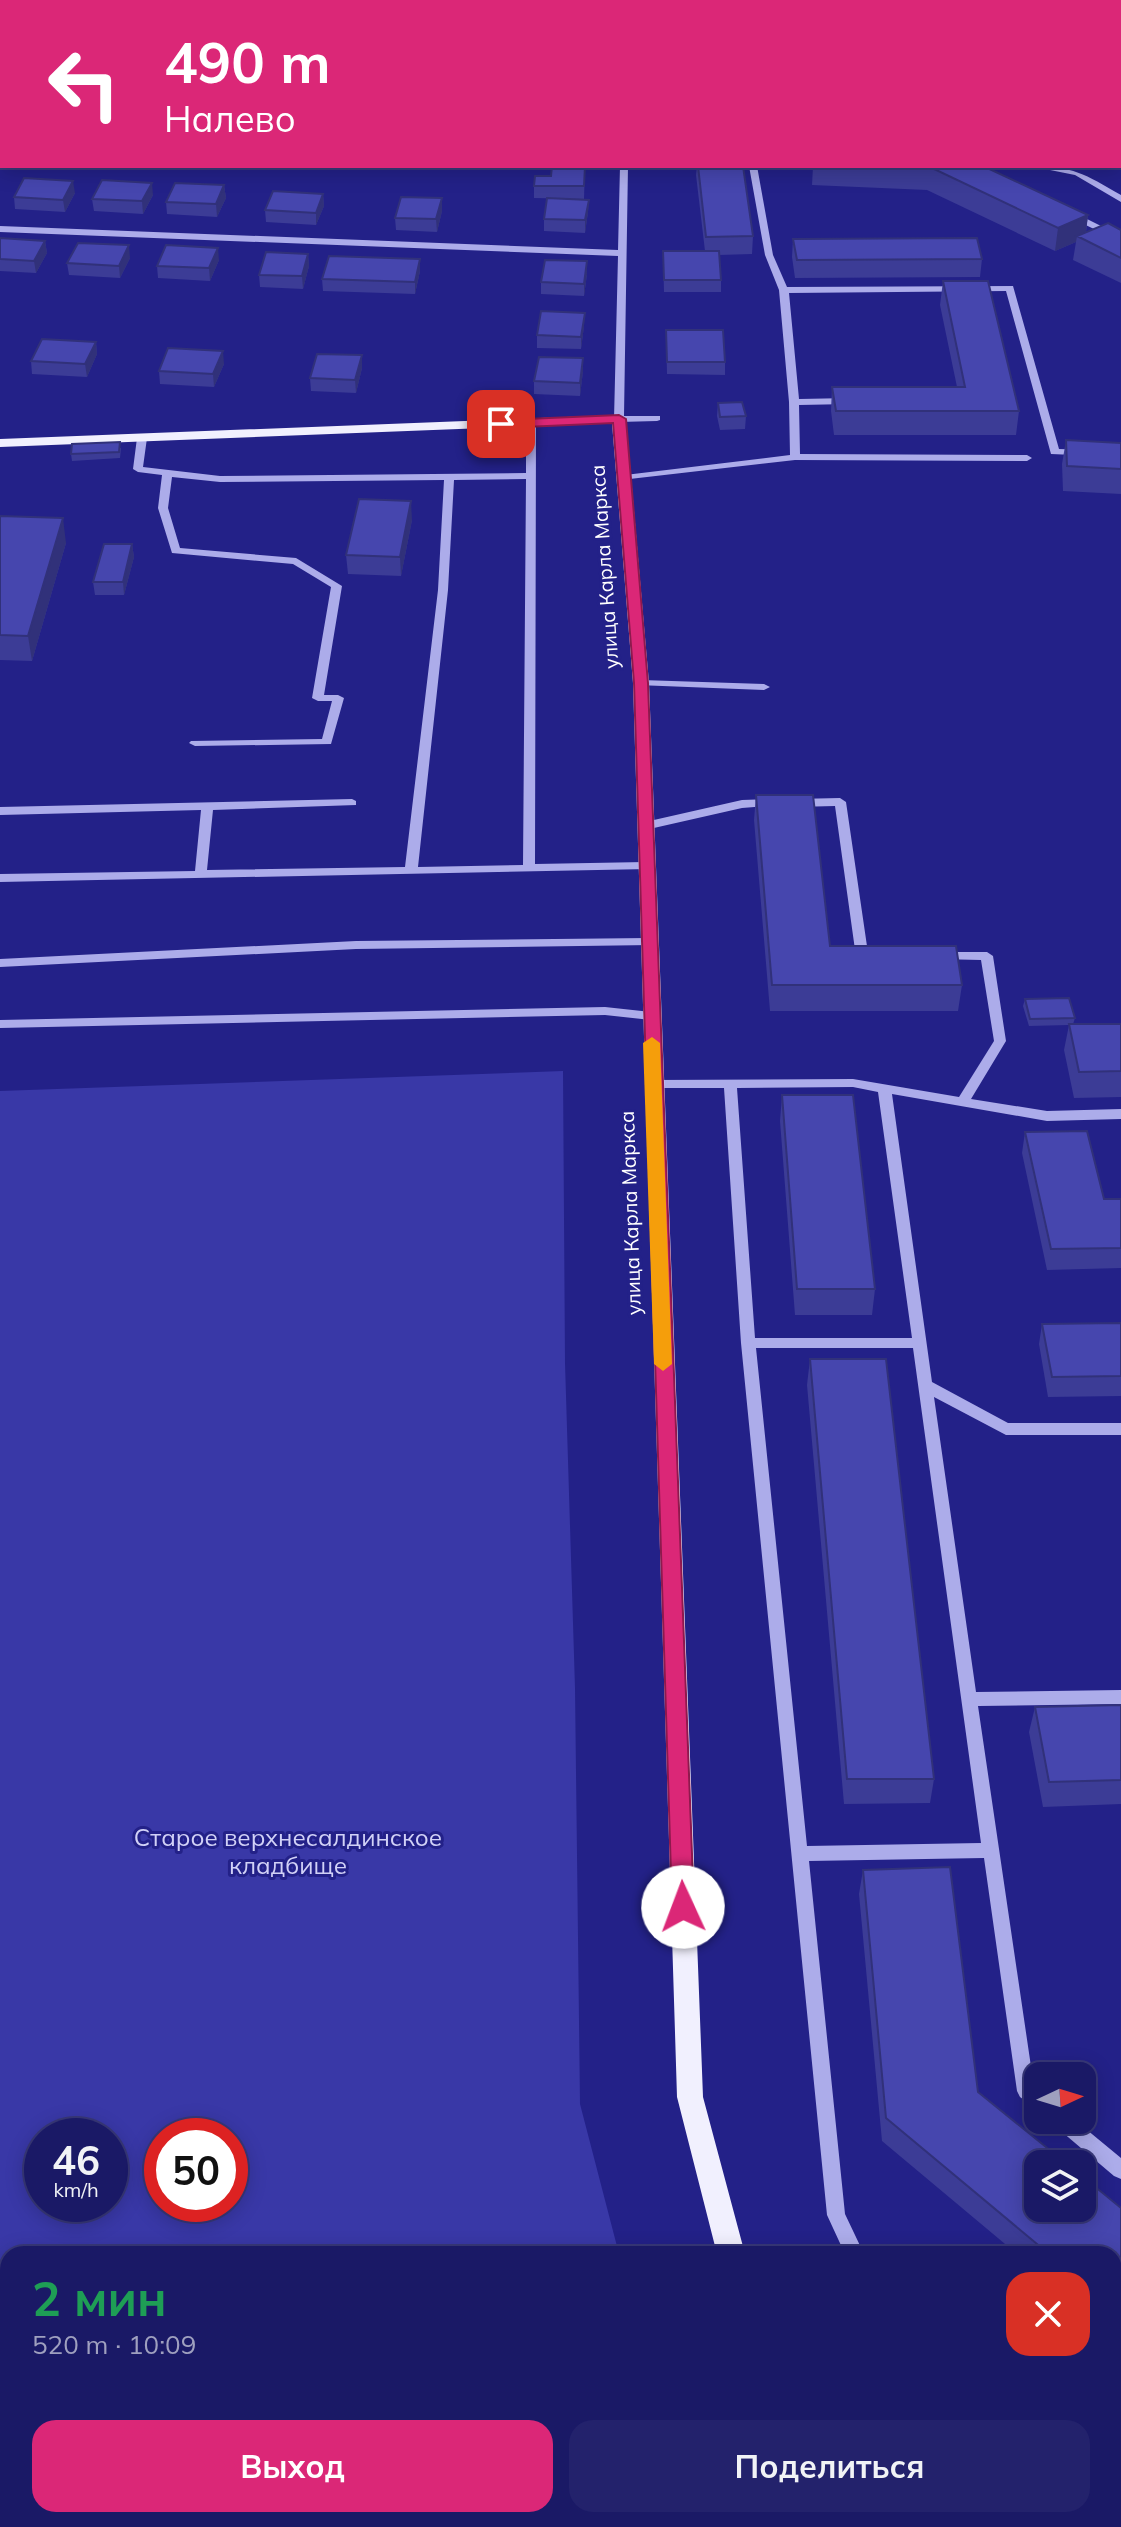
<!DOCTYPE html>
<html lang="ru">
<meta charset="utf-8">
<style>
body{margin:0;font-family:Mulish,sans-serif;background:#23226c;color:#f1f3f6;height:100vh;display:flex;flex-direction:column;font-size:30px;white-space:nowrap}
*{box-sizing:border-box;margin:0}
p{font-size:26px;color:#9fa0bf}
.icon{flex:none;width:44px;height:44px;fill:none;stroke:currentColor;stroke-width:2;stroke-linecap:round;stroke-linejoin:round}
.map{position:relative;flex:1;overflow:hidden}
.details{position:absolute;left:0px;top:2246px;width:1122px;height:282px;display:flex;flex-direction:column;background:#1a1966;border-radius:24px 24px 0 0;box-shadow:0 4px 20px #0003,0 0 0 2px #38387a}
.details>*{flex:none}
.top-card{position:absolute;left:0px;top:0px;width:1122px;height:168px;box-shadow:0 4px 20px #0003,0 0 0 2px #38387a;background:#db2777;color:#fff;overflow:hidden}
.needle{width:52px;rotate:86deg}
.controls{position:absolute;left:1024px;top:2062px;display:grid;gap:16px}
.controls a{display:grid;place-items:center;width:72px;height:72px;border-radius:16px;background:#1a1966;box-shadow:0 4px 20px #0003,0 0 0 2px #38387a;font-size:40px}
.speed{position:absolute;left:24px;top:2118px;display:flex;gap:16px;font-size:40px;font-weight:700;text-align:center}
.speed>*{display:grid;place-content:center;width:104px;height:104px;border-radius:50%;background:#1a1966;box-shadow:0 4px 20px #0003,0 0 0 2px #38387a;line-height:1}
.speed small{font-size:20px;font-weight:400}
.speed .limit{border:12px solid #d22;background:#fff;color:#111}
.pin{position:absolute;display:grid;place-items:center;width:68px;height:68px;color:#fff;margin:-34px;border-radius:16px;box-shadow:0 4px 12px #0006}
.me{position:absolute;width:88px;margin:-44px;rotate:358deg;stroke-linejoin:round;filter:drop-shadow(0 0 6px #0008)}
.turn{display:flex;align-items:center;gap:28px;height:168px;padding:0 32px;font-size:36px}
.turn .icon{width:104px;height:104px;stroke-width:2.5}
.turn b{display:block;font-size:56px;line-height:68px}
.round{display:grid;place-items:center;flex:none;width:84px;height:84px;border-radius:24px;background:#23226c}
.summary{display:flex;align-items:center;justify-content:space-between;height:136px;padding:0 32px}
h1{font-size:48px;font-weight:700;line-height:60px;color:#1e9e55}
.cta{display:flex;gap:16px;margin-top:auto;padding:16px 32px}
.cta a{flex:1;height:92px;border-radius:24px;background:#db2777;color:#fff;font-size:32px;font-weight:700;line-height:92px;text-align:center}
.cta a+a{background:#23226c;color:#f1f3f6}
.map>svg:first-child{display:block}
.green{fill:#3938a7;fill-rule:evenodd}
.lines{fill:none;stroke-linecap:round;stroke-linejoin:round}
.minor{fill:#acacea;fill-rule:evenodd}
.major{fill:#f1f0fe;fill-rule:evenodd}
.wall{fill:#3c3c96}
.shaded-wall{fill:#31317a}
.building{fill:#4646ae;stroke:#31317a;stroke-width:2}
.route{fill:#db2777;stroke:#8e194d;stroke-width:2}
.slow{fill:#f59e0b}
.labels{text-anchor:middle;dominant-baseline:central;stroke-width:6;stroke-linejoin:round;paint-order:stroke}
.street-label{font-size:20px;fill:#fff;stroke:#232188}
.near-park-label{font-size:24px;fill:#d1d1f7;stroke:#232188}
</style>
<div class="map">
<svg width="1121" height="2527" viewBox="0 0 1121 2527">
<rect width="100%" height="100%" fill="#232188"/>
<path class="green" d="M563,1071L565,1363L575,1688L580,2104L619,2254H8V2520H687L689,2527H0V1091ZM42,2136H110V2204H42ZM162,2136H230V2204H162Z"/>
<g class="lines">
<path class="minor" d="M354,0H423L426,2H357Z
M629,0H637V2H629Z
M985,0H993V2H985Z
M0,96H2V100H0Z
M1120,119H1121V123H1120Z
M620,166H628L624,416H660V420L657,421L619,422L614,419L618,256L0,232V226L618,250Z
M749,166H757L773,255L787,287L1013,286L1059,449L1121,451V457L1051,454L1006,291L789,293L799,399L850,398L855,401L850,404L799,405L800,454L1027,455L1032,458L1027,461L795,460L621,480V476L625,475L790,455L789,402L779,290L765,255Z
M1030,166C1074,166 1084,174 1121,195V202L1075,175Z
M1069,213H1075L1121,236V242L1069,217Z
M531,420L536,423L535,864L645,862L649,863L651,866L649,869L0,882V874L195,871L201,810L0,815V807L352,799L356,801V805L213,810L207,870L405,867L438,590L444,480L220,482L172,477L168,508L180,548L296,558L342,586L324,695H338L344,698L331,744L195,746L189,743L191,741L322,739L332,701H318L312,698L331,587L293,564L172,553L158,508L162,475L138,472L133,469L137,438L142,435L147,438L143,467L220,476L526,473V423ZM526,479L523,865L418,867L448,590L454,480Z
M641,680L764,684L770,687L764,690L637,685L635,683Z
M840,798L846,802L868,953L874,957L868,961L858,960L856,957L835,806L795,807L789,803L795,799Z
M774,799L780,803L778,805L742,808L645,830L639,826L645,822L742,800Z
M648,938L652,939L654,942L652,945L356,949L0,967V959L356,941Z
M941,952H987L993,956L1006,1041L971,1099L1047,1111L1121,1109V1119L1047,1121L892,1094L932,1382L1008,1423H1121V1435H1006L934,1397L976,1692L1121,1690V1704L978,1706L1034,2087L1038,2090V2110L1020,2097L1017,2091L984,1858L809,1861L845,2214L864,2254H845L827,2215L741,1343L724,1088H653L646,1084L653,1080L853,1079L959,1097L994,1041L981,960L937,959L935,956L937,953ZM853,1087L878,1092L912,1338H755L737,1088ZM756,1348H913L981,1843L807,1846Z
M605,1007L651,1012L657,1016L651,1020L605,1015L0,1028V1020Z
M1052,2120H1075L1121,2158V2179L1114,2176L1055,2126Z
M968,2520H988L991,2527H971Z"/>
<path class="major" d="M619,415L626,419L649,683L703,2097L745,2254H717L677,2097L633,683L612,423L0,447V439Z
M817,2520H846L849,2527H819Z"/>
</g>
<path class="wall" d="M932,0H972V2H932Z
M0,99H2V128H0Z
M0,138H2V166H6L5,168H0Z
M536,166H585L584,199L534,198V186L551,176L552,169H536Z
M697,166H743L753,236L752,254L719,255L721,280V292H664L663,251H705L696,175Z
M813,166H983L1088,215L1086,233L1121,230V283L1073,260L1076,242L1055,251L927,190L812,185Z
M224,185L226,198L217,217L167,214L166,202Z
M75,193L65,212L15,209L14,197Z
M323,194L324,206L316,225L266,222L265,210Z
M153,195L143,214L94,211L92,199Z
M442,198V211L437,232L396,230L395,218Z
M589,200L588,212L585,233L544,231V219Z
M0,238L45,241L47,253L36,273L0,271Z
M793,239L982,259L980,277L795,278L792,257Z
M308,254L309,266L303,289L260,287L259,275Z
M130,258L120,278L69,275L67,263Z
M420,259V271L415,294L323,291L322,279Z
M219,260L210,281L158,278L157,266Z
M587,274L584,296L541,294V282Z
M943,281L1019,411L1016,435H834L831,411L832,387H957L940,305Z
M584,326L581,349L537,348V335Z
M666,330L725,362V375L667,374Z
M96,342L97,354L87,377L32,374L31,361Z
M362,355V368L356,393L311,391L310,378Z
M583,358V371L580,396L534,394V381Z
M224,364L214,387L160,384L159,371Z
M718,403L746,416L745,429L720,430L717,416Z
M1066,440L1121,443V494L1063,491L1062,464Z
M121,448L120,458L72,461L71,454Z
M0,516L66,543L32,661L0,660Z
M412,520L401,576L348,574L346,555Z
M132,544L134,557L124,595H95L93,582Z
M756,795L830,946L962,985L958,1011H770L754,820Z
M1025,999L1075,1018L1073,1024H1121V1097L1074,1098L1064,1050L1069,1025L1029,1026L1023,1006Z
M782,1095L875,1289L872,1315H795L780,1121Z
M1025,1132L1104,1199H1121V1268L1047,1270L1022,1153Z
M1121,1323V1396L1048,1397L1039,1344L1042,1324Z
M810,1359L934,1779L930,1803L844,1804L807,1385Z
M1121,1705V1804L1043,1807L1029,1732L1035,1707Z
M863,1870L978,2092L1121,2208V2342L1114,2336V2254H1017L882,2141L859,1894Z"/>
<path class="shaded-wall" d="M73,181L75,193L65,212L63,200Z
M152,183L153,195L143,214L142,201Z
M224,185L226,198L217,217L216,204Z
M323,194L324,206L316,225V213Z
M442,198V211L437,232L436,219Z
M589,200L588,212L585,233V220Z
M1088,215L1085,238L1077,236L1076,242L1055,251L1058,228Z
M45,241L47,253L36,273L34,261Z
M129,245L130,258L120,278L119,266Z
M218,248L219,260L210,281L209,268Z
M308,254L309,266L303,289L302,276Z
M420,259V271L415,294V282Z
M587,261V274L584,296V284Z
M585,313L584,326L581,349V337Z
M96,342L97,354L87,377L85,364Z
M223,351L224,364L214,387L213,374Z
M362,355V368L356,393L355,380Z
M583,358V371L580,396V383Z
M411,501L412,520L401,576L400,557Z
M63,518L66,543L32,661L28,636Z
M132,544L134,557L124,595L123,582Z"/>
<path class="building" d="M34,0H80L79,2H33Z
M140,0H177L176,2H139Z
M221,0H258L257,2H220Z
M306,0H343L342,2H305Z
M0,99H2V116H0Z
M0,138H2V156H0Z
M552,166H585L584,186H534L535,176H551Z
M698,166H743L753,236L706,237Z
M896,166H983L1088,215L1058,228L930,167Z
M24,178L73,181L63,200L14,197Z
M102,180L152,183L142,201L92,199Z
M175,183L224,185L216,204L166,202Z
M273,191L323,194L316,213L265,210Z
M401,197L442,198L436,219L395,218Z
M547,198L589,200L585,220L544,219Z
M1108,223L1121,230V258L1077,236Z
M0,238L45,241L34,261L0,259Z
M977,238L982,259L797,260L793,239Z
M78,243L129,245L119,266L67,263Z
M166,245L218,248L209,268L157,266Z
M663,251H719L721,280H664Z
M266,252L308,254L302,276L259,275Z
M329,256L420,259L415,282L322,279Z
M545,260L587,261L584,284L541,282Z
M943,281H988L1019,411H836L832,387H965Z
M541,311L585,313L581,337L537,335Z
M666,330H723L725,362H667Z
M42,339L96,342L85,364L31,361Z
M168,348L223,351L213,374L159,371Z
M317,354L362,355L355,380L310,378Z
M539,357L583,358L580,383L534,381Z
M742,402L746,416L720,417L718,403Z
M1066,440L1121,443V469L1067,466Z
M120,442L119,452L71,454L72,444Z
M359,499L411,501L400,557L346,555Z
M0,516L63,518L28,636L0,635Z
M104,544H132L123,582H93Z
M756,795H813L830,946H956L962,985H772Z
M1069,998L1075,1018L1030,1019L1025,999Z
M1069,1024H1121V1071L1079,1072Z
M782,1095H853L875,1289H797Z
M1087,1131L1104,1199H1121V1248L1051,1249L1025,1132Z
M1121,1323V1376L1052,1377L1042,1324Z
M810,1359H886L934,1779H847Z
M1121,1705V1780L1049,1782L1035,1707Z
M950,1867L978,2092L1067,2164H1038V2208H1082V2176L1121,2208V2314L1114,2308V2254H1049L886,2118L863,1870Z"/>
<path class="route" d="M619,415L626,419L648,683L694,1907L691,1914L683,1917L675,1914L672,1907L634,683L613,423L501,428L495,424L501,420Z"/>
<path class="slow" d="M652,1037L660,1043L672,1364L663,1371L654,1364L643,1043Z"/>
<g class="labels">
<g class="street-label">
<text transform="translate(604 567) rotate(-94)">улица Карла Маркса</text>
<text transform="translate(630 1213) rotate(-92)">улица Карла Маркса</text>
</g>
<g class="near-park-label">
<text x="288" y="1837">Старое верхнесалдинское<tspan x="288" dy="28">кладбище</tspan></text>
</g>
</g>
</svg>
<div class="controls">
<a><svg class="needle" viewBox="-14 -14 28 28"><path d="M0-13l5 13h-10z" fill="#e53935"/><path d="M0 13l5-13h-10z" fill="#9fa0bf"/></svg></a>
<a><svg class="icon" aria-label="layers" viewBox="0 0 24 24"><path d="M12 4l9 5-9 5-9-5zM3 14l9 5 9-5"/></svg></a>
</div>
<div class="speed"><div>46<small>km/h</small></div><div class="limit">50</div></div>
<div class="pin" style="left:501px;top:424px;background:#d93025"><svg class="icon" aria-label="arrive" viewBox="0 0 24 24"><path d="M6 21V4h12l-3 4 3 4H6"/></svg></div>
<svg class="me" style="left:683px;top:1907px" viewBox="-20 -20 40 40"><circle r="19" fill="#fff"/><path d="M0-13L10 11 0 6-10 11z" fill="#db2777"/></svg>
<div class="top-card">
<div class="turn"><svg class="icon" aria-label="left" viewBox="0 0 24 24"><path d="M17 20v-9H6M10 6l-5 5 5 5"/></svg><div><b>490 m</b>Налево</div></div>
</div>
<section class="details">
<div class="summary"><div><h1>2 мин</h1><p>520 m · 10:09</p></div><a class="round" style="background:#d93025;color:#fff"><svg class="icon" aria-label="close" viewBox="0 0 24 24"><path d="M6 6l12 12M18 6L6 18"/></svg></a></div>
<div class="cta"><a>Выход</a><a>Поделиться</a></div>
</section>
</div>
